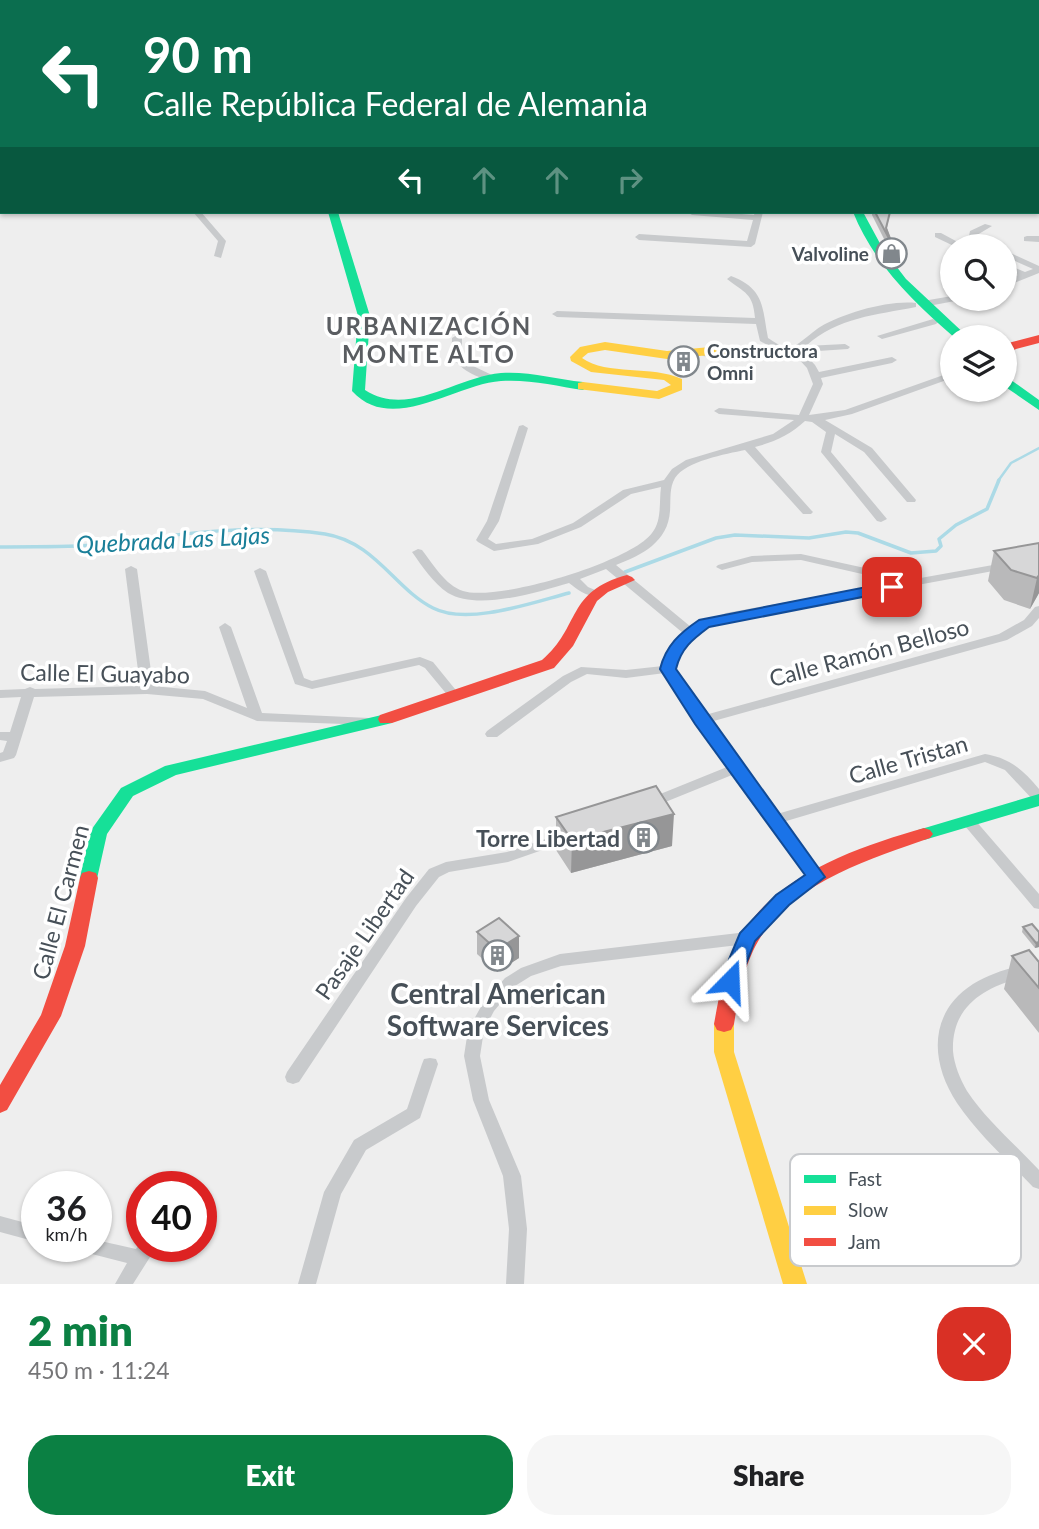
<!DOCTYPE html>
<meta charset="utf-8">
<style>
body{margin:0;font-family:Lato,sans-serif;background:#f6f6f6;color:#202124;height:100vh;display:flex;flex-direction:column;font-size:26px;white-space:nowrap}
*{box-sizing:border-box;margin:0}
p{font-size:23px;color:#757577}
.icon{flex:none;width:38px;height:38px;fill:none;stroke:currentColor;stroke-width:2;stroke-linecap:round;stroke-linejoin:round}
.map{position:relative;height:1284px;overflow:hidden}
.details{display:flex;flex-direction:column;background:#fff;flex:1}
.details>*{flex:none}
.hud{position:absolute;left:0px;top:0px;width:1040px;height:214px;box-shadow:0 2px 5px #0004;background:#0b6e4f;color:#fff;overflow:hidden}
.tools{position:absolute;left:940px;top:234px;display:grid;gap:14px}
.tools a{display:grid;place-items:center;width:77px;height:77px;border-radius:50%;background:#fff;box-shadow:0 2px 5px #0004;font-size:35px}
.speed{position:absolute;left:21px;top:1171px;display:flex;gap:14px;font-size:35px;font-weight:700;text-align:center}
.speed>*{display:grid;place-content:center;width:91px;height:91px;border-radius:50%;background:#fff;box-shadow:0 2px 5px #0004;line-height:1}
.speed small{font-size:18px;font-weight:400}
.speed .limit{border:10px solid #d22;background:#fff;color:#111}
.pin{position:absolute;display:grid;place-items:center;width:60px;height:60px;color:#fff;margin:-30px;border-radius:14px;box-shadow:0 4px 10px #0006}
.me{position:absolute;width:77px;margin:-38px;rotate:21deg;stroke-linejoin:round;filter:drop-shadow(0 0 5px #0008)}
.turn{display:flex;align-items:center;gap:24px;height:147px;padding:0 28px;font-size:32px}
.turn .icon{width:91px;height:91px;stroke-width:2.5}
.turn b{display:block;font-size:49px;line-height:60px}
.lanes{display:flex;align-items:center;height:66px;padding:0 28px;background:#0003;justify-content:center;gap:35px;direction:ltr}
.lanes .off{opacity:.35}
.round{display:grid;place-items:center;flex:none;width:74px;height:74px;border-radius:28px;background:#f6f6f6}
.overview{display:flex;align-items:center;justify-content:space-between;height:119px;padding:0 28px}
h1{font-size:42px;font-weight:800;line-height:52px;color:#0b8043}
.action{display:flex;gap:14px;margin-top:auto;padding:14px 28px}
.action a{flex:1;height:80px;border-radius:28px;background:#0b8043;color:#fff;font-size:28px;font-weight:800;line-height:80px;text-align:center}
.action a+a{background:#f6f6f6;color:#202124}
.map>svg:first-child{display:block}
.green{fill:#d4ecdd}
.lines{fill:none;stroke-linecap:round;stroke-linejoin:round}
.stream-far1{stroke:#acdae6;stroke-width:2.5}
.stream{stroke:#acdae6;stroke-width:3.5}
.street{fill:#c8cacc;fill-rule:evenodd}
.fast{fill:#16e098;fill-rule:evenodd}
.slow{fill:#ffcf43;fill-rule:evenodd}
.jam{fill:#f24e42;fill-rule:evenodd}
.wall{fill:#b9b9ba}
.shaded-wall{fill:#969697}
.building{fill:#d7d7d8;stroke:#969697;stroke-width:2}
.route{fill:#1a73e8;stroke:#114b97;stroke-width:2}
.labels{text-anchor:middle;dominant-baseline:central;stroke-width:7;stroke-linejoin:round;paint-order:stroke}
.far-poi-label{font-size:19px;font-weight:bold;fill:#475058;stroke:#fff;text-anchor:end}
.street-label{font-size:23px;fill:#475058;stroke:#fff}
.poi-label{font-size:23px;font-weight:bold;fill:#475058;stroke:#fff;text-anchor:end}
.far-district-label{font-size:24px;font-weight:bold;letter-spacing:2px;fill:#5a5d61;stroke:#fff}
.water-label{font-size:24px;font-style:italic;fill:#197f99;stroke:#fff}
.near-poi-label{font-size:28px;font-weight:bold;fill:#475058;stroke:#fff}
.key{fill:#fff;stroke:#c8cacd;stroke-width:2}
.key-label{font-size:19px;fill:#475058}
</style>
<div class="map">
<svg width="1039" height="1284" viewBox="0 0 1039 1284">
<rect width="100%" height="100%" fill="#eee"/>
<path class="green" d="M0,0H898L2,2L0,103Z"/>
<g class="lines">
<path class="stream-far1" d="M998,481L1011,463L1039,448"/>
<path class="stream" d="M0,547C35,546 72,548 107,544C177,534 254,523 325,534C375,542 395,589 433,608C468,626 534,602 569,593
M625,572L716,538L735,535L809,538L846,532L858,533L911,553L936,551L941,546L939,539L956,525L987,509L999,480"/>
<path class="street" d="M372,0H383L369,2Z
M1038,23H1039V28H1038Z
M1038,109H1039V113H1038Z
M1038,152H1039V157H1038Z
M1038,187H1039V191H1038Z
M193,212H201L226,241L221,258L214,256L218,241Z
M688,212H717L754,215L755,212H763L755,244L751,247L639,240L635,237L639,234L747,241L753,220L692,215Z
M985,224L992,226L977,235L998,247H987L969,236L970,231Z
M935,233H941L967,247H956L935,237Z
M1027,236H1039V242L1024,241V237Z
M1004,250L1039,266V273L1004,287V281L1018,275L1004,270V263L1025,272L1033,269L1004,256Z
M731,276C765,289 762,307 768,338C773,341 781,347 787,348C795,349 812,332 820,327C844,313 888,300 916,303V307C876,315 838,317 806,346L845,344L850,347L848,349L803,352L815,365L819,372L892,357L897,360L892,363L821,378L823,384L809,415L845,410L952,372V378L852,414L825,420L872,448L916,500L915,502H907L864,452L835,434L831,452L887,519L881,522L877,521L821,452L826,432L812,422L805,421C790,435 774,442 755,447L811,510L813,512L811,514H803L745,450C726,454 686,461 675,478C669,488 671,500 670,511C668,542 642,555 616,565L691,627L726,613L897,582L801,560L752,562L722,570L716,567L718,565L752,556L801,554L915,579L1004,563L1010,566L1004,569L728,620C701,629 683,642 674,669L705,715L999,634L1024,620L1035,607L1039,606V618L1032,626L1007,640L710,722L777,814L985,754C1010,758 1023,770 1039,789V803L1034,801L1005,770L985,762L783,822L823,877L821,881H811L732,775L653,807H643L641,804L643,801L727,767L665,673L626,678L587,674L571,682L497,737H487L485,734L487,731L563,676L581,667L626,670L663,666L670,649L683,633L606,569L580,579L588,587L602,593L600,596C588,598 578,590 569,583C538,592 478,611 448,593C433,583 422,566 412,552L418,549L422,550C433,564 445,585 463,591C497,602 631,562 652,533C662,521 659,502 661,487L631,494L581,527L538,544L494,551L478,542L476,540L487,521L519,426L523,425L528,428L499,521L488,539L496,544L532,539L573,523L623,490L664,480L672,469L686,460L773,434L794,420L719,414L714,411L719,408L799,415L813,384L807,368L793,353H782L760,341L756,324L557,317L552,314L557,311L755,318C753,293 745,293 727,279Z
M952,296V299H956L955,301L923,307L918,304L923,301Z
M933,319L938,322L936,324L882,339L877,336Z
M457,335L462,338V356L469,364L494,376V380C482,381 456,368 452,355C451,351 452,343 452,338Z
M769,350L772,351V355L720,359L703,356L701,354L706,351L720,353Z
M131,566L137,569L153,686L205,691L247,708L219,627L225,623L231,627L262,713L369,718L374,719L375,722L374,725L257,721L203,699L147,694L34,697L16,755L14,758L0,762V753L3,752L7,741L0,740V732H10L21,697L0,698V690L25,689L30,687L35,689L140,686L125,569Z
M260,568L266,571L304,678L312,681L420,657L433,662L459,694L453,698L449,697L425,668L419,665L312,689L295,684L254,571Z
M970,818L975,820L1039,894V909L1034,908L965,826L963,823L965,820Z
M569,831L574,833L576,836L574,839L508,862L449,872L439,877L416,906L299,1082L293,1084L287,1082L285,1077L287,1072L406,898L429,869L446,862L507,852Z
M747,932L752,934L754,938L752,942L747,944L561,966L531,976L515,986L494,1011L484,1030L480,1056L489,1100L521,1176L527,1229L524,1284H506L509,1229L503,1176L473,1100L464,1056L468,1030L483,1003L505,978L521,968L560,954Z
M1039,962V974C996,982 951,999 953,1051C954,1064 960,1079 967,1091C987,1121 1015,1144 1039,1170V1189L1033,1187C1007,1160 978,1134 957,1103C930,1062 928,1013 973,984C993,972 1016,966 1039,962Z
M430,1058L436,1059L438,1064L420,1118L366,1150L341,1194L316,1284H298L324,1192L354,1140L407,1109L422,1064L424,1059Z
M0,1216L37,1226V1242L0,1232Z
M96,1240L136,1249L142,1240V1246H157L133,1284H115L127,1263L84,1252L81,1246H96Z"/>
<path class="fast" d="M328,212H338L370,316L365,390C408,418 456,377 501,373C528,371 556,379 583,382L589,386L583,390C557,386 528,379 501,381C455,384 392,435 352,391L358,316Z
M853,212H863L883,249L906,279L969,338H955C913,302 874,264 853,212Z
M1004,375L1039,400V410L1004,386Z
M386,714L392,715L394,719L392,723L176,775L133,796L107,834L96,883H82L80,878L89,833L121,788L165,766Z
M1039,794V806L924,840L918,838L915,834L918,830Z"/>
<path class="slow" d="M969,0H978L968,2Z
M605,342L667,351L721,346L785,347L791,351L785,355L721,354L667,359L605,350L588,353L582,358C607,376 652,365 682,379V390L659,399L578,389V383L583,382L657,391L671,385L664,380L591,372L571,361L570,357L580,347Z
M724,1016L731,1018L734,1024V1052L807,1284H783L714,1052V1024L717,1018Z"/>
<path class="jam" d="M1039,335V343L1016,349L1004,356V346L1008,343Z
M627,575L632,577L635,580L608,592L597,601L573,646L554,668L392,723H380L378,719L380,715L542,660C581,627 566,591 627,575Z
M924,828L930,830L933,834L930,838C867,860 784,885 753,951C742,975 738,999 734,1024L731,1030L724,1032L717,1030L714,1024C719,997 723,972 735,947C768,877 855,848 924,828Z
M89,871L96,873L98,878L85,946L61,1016L7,1110L0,1113V1085L41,1015L65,946L80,878L82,873Z"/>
</g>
<path class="wall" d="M872,212H890L887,228L893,246L892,255L872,215Z
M1039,543V593L1030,609L1004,600L988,581L994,551Z
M556,817L672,846L571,873L556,850Z
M1023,927L1039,932V947L1035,948L1022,932Z
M477,932L519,958L497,972L477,954Z
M1012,956L1039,962V1033L1004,989Z"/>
<path class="shaded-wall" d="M1039,575V593L1030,609L1037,578Z
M674,814L672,846L571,873L572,840Z
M519,936V958L497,972V950Z
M1039,942V947L1035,948L1036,943Z"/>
<path class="building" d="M913,0H926V2H913Z
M875,212H890L886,228L893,246Z
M1039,543V575L1037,578L1011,570L994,551Z
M656,786L674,814L572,840L556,817Z
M499,918L519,936L497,950L477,932Z
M1032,924L1039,932V942L1036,943L1023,927Z
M1029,950L1039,962V988L1012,956Z"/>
<path class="route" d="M892,582L900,587L898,590L709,627C693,639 681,648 676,669L825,877L789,905L755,941L737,987H723L720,981L740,933L776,895L805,875L695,724L660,669C666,645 680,633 699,620Z"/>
<defs>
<symbol id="shop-ring" viewBox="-11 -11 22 22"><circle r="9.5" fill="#fff" stroke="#81878c" stroke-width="1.5"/><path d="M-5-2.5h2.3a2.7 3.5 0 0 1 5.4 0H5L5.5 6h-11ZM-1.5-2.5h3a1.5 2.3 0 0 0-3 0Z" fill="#81878c"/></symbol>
<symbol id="building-ring" viewBox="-11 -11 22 22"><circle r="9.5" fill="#fff" stroke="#81878c" stroke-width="1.5"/><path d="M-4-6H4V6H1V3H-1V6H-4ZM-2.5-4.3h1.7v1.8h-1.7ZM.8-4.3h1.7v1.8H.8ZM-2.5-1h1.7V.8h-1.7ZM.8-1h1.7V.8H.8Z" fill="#81878c"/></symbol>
</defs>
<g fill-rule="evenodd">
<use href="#shop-ring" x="874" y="236" width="35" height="35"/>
<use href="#building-ring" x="666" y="344" width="35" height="35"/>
<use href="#building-ring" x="626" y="820" width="35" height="35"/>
<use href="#building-ring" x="480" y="938" width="35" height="35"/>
</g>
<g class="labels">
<g class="far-poi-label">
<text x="869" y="253">Valvoline</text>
<text x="707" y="350" text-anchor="start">Constructora<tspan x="707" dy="22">Omni</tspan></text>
</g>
<g class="street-label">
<text transform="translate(869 652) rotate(-15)">Calle Ramón Belloso</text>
<text transform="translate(105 673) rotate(1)">Calle El Guayabo</text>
<text transform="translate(908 759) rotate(-16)">Calle Tristan</text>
<text transform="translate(60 902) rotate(-75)">Calle El Carmen</text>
<text transform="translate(364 934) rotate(-55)">Pasaje Libertad</text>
</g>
<g class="poi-label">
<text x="620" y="838">Torre Libertad</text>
</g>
<g class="far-district-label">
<text x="429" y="325">URBANIZACIÓN<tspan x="429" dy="28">MONTE ALTO</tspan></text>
</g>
<g class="water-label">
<text transform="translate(173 539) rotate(-3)">Quebrada Las Lajas</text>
</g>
<g class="near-poi-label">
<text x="498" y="993">Central American<tspan x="498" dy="32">Software Services</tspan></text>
</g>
</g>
<rect x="790" y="1154" width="231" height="112" rx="10" class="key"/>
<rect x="804" y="1175" width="32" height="8" fill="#16e098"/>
<rect x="804" y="1206" width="32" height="9" fill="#ffcf43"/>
<rect x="804" y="1238" width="32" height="8" fill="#f24e42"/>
<g class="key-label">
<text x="848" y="1186">Fast</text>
<text x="848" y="1217">Slow</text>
<text x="848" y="1249">Jam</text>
</g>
</svg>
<div class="tools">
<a><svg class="icon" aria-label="search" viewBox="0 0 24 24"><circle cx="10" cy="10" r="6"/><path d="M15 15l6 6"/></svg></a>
<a><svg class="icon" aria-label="layers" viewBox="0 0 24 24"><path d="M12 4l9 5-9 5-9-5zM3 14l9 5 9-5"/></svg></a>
</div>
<div class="speed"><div>36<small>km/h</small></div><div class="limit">40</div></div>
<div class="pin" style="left:892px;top:587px;background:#d93025"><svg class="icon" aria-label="arrive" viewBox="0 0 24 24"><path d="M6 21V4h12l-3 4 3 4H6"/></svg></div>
<svg class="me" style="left:730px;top:981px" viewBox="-20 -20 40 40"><path d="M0-17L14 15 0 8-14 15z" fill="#1a73e8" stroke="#fff" stroke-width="4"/></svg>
<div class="hud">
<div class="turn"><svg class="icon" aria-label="left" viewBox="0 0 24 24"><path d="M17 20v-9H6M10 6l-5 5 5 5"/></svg><div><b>90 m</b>Calle República Federal de Alemania</div></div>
<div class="lanes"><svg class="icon" aria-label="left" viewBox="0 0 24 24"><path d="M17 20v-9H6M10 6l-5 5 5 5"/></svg><svg class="icon off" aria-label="ahead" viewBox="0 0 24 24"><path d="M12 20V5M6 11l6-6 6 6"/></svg><svg class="icon off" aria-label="ahead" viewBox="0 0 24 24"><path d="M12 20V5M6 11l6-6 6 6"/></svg><svg class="icon off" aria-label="right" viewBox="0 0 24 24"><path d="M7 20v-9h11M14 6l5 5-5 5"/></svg></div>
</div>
</div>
<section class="details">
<div class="overview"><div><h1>2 min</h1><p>450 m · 11:24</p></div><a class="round" style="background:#d93025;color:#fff"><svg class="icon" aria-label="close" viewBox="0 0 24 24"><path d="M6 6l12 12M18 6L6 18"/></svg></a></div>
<div class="action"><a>Exit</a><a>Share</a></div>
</section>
